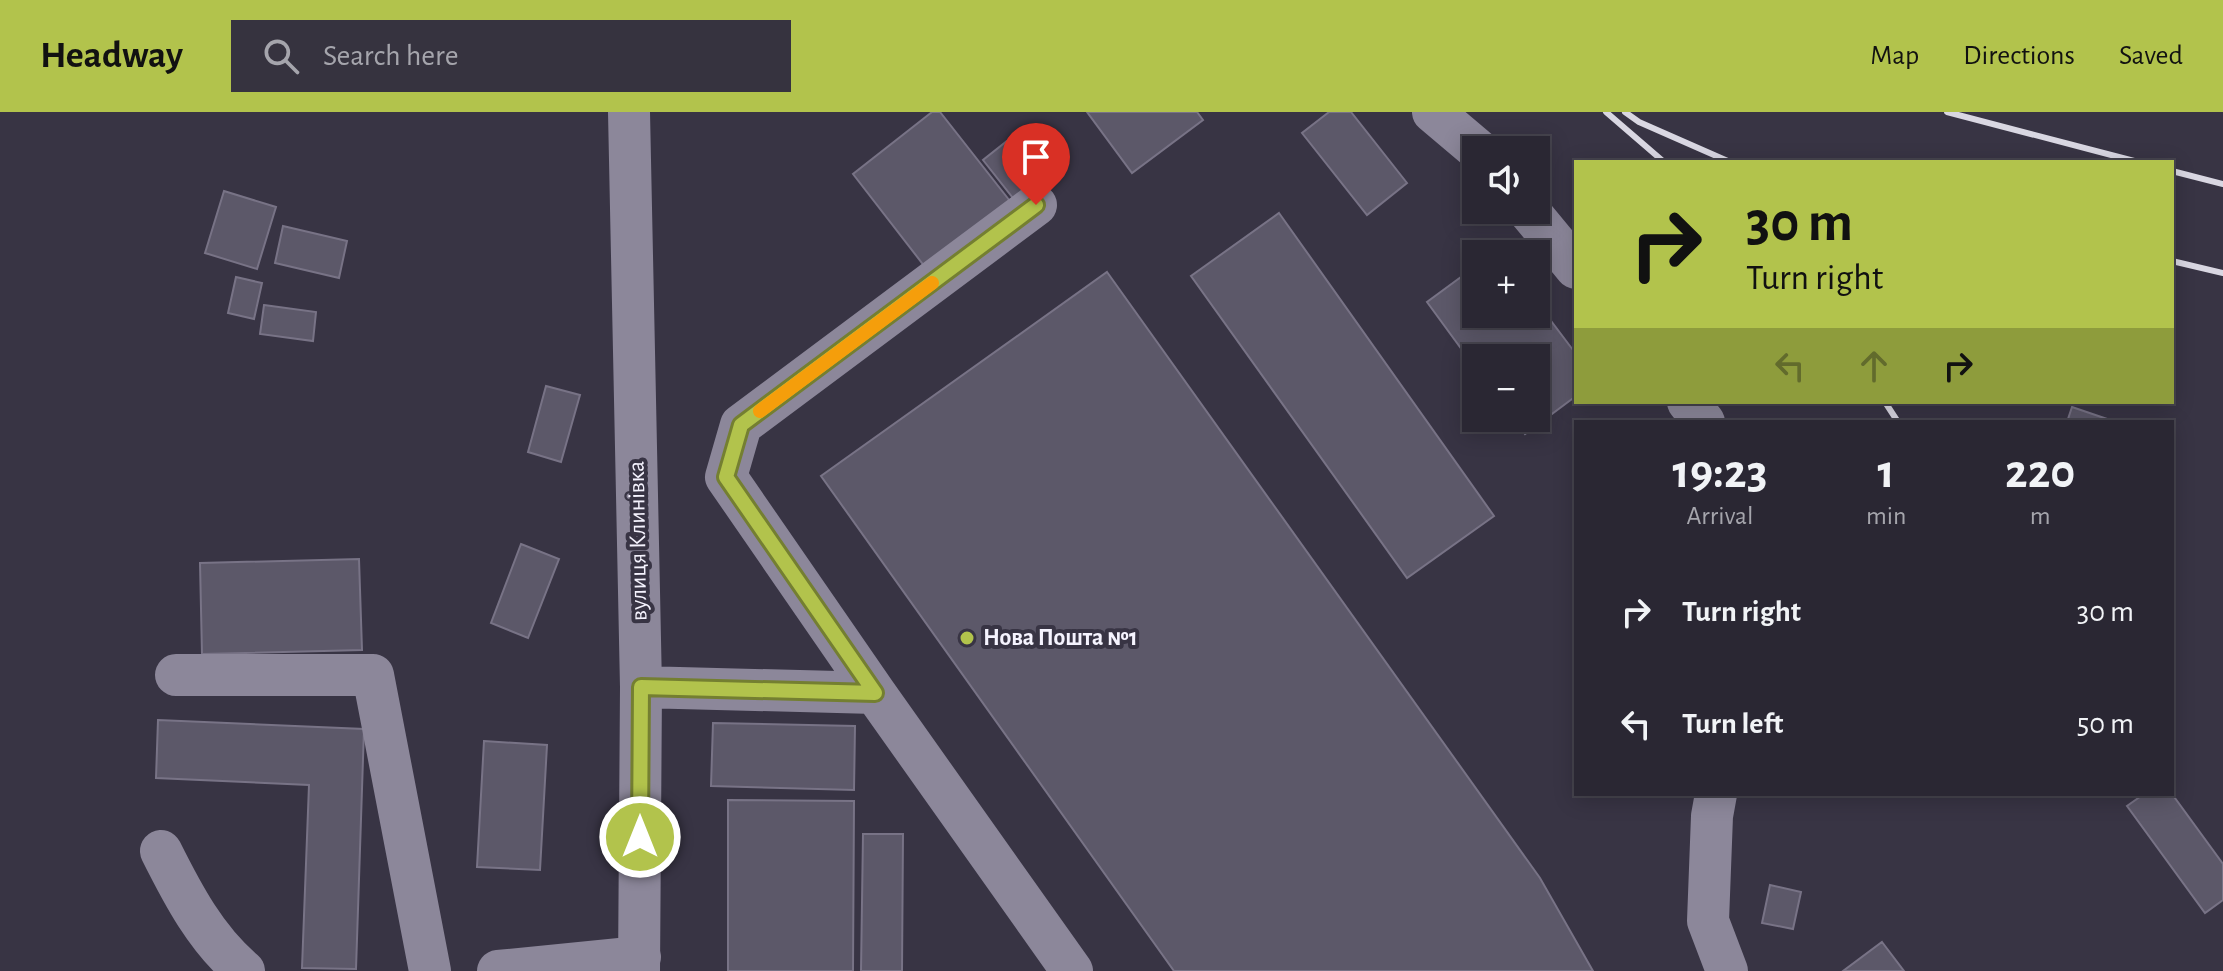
<!DOCTYPE html>
<meta charset="utf-8">
<style>
body{margin:0;font-family:"Alegreya Sans",sans-serif;background:#36333f;color:#f1f3f6;height:100vh;display:flex;flex-direction:column;font-size:30px;white-space:nowrap}
*{box-sizing:border-box;margin:0}
p{font-size:26px;color:#a5a5ac}
.icon{flex:none;width:44px;height:44px;fill:none;stroke:currentColor;stroke-width:2;stroke-linecap:round;stroke-linejoin:round}
.map{position:relative;flex:1;overflow:hidden}
.drawer{position:absolute;left:1574px;top:308px;width:600px;height:376px;display:flex;flex-direction:column;background:#2a2733;border-radius:0px;box-shadow:0 4px 20px #0003,0 0 0 2px #46444e}
.drawer>*{flex:none}
.hud{position:absolute;left:1574px;top:48px;width:600px;height:244px;border-radius:0px;box-shadow:0 4px 20px #0003,0 0 0 2px #46444e;background:#b2c34c;color:#111;overflow:hidden}
.tools{position:absolute;left:1462px;top:24px;display:grid;gap:16px}
.tools a{display:grid;place-items:center;width:88px;height:88px;border-radius:0px;background:#2a2733;box-shadow:0 4px 20px #0003,0 0 0 2px #46444e;font-size:40px}
.pin{position:absolute;display:grid;place-items:center;width:68px;height:68px;color:#fff;margin:-82px -34px;border-radius:50% 50% 50% 0;rotate:-45deg;box-shadow:0 0 8px #0007}
.pin .icon{rotate:45deg}
.me{position:absolute;width:88px;margin:-44px;rotate:0deg;stroke-linejoin:round;filter:drop-shadow(0 0 6px #0008)}
.turn{display:flex;align-items:center;gap:28px;height:168px;padding:0 40px;font-size:36px}
.turn .icon{width:104px;height:104px;stroke-width:2.5}
.turn b{display:block;font-size:56px;line-height:68px}
.lanes{display:flex;align-items:center;height:76px;padding:0 40px;background:#0003;justify-content:center;gap:40px;direction:ltr}
.lanes .off{opacity:.35}
.eta{display:flex;justify-content:space-evenly;align-items:center;height:136px;text-align:center}
.eta b{font-size:48px;font-weight:700;line-height:56px}
ul{padding:0;list-style:none}
li{display:flex;align-items:center;gap:24px;height:112px;padding:0 40px}
li div{flex:1}
li b{display:block;font-size:30px}
li em{font-style:normal}
header{display:flex;align-items:center;gap:48px;box-sizing:border-box;height:112px;padding:0 40px;background:#b2c34c;color:#111}
header strong{font-size:38px}
nav{display:flex;gap:44px;margin-inline-start:auto;font-size:28px}
.search{width:560px;height:72px;background:#36333f;display:flex;align-items:center;gap:20px;box-sizing:border-box;padding:0 28px;border-radius:0px;color:#a5a5ac;font-size:30px}
.map>svg:first-child{display:block}
.building{fill:#5c5869;stroke:#787386;stroke-width:2}
.lines{fill:none;stroke-linecap:round;stroke-linejoin:round}
.minor{stroke:#8c879a;stroke-width:42}
.rail{stroke:#d9d7e2;stroke-width:6}
.route-casing{stroke:#747f31;stroke-width:20}
.route{stroke:#b2c34c;stroke-width:14}
.slow{stroke:#f59e0b;stroke-width:14}
.poi-dot{fill:#b2c34c;stroke:#383444;stroke-width:3}
.labels{text-anchor:middle;dominant-baseline:central;stroke-width:8;stroke-linejoin:round;paint-order:stroke}
.street-label{font-size:24px;fill:#f5f3fe;stroke:#383444}
.poi-label{font-size:24px;font-weight:bold;fill:#f5f3fe;stroke:#383444;text-anchor:start}
</style>
<header>
<strong>Headway</strong>
<div class="search"><svg class="icon" aria-label="search" viewBox="0 0 24 24"><circle cx="10" cy="10" r="6"/><path d="M15 15l6 6"/></svg>Search here</div>
<nav><a>Map</a><a>Directions</a><a>Saved</a></nav>
</header>
<div class="map">
<svg width="2223" height="859" viewBox="0 0 2223 859">
<rect width="100%" height="100%" fill="#383444"/>
<path class="building" d="M932,0H940L1017,98L932,164L853,62Z
M1087,0H1197L1203,8L1132,61Z
M1329,0H1351L1407,71L1367,103L1302,21Z
M1007,29L1037,67L1013,86L983,48Z
M224,79L276,95L257,157L205,141Z
M1279,101L1494,404L1407,466L1191,164Z
M283,114L347,129L339,166L275,151Z
M1476,154V202H1536V189L1576,242V284L1525,322L1513,306H1536V246H1476V257L1427,190Z
M1107,160L1540,766L1593,859H1174L821,364Z
M236,165L262,171L254,207L228,201Z
M264,193L316,200L313,229L260,222Z
M546,274L580,283L561,350L528,340Z
M2072,295L2116,310H2067Z
M521,432L559,447L528,526L491,511Z
M359,447L362,538L202,542L200,451Z
M158,608L364,617L356,857L302,856L309,673L156,666Z
M713,611L855,614L854,678L711,674Z
M484,629L547,633L540,758L477,755Z
M2144,682H2172L2223,752V788L2205,801L2127,694Z
M728,688L854,689L853,859H728Z
M863,722H903L902,859H861Z
M1770,773L1801,780L1793,817L1762,811Z
M1882,830L1904,859H1843Z"/>
<g class="lines">
<path class="minor" d="M629,0L641,575L639,859
M1433,0L1478,38
M1036,93L741,313L726,365L875,581L1072,859
M1528,98L1576,156
M1688,290L1704,310
M176,563H373L430,859
M641,575L875,581
M1716,682L1712,704L1708,809L1727,859
M161,739C183,783 206,827 244,859
M498,859L640,845"/>
<path class="rail" d="M1606,0L1664,50
M1625,0L1639,10L1730,50
M1947,0L2138,50
M2172,59L2223,72
M2172,149L2223,161
M1885,290L1898,310"/>
</g>
<g class="lines">
<defs>
<path id="route" d="M640,725L641,575L875,581L726,365L741,313L1036,93"/>
</defs>
<use href="#route" class="route-casing"/>
<use href="#route" class="route"/>
<path class="slow" d="M760,299L932,171"/>
</g>
<circle class="poi-dot" cx="967" cy="526" r="8"/>
<g class="labels">
<g class="street-label">
<text transform="translate(638 429) rotate(-91)">вулиця Клинівка</text>
</g>
<g class="poi-label">
<text x="983" y="526">Нова Пошта №1</text>
</g>
</g>
</svg>
<div class="tools">
<a><svg class="icon" aria-label="sound" viewBox="0 0 24 24"><path d="M4 9h4l5-4v14l-5-4H4zM17 9q2 3 0 6"/></svg></a>
<a>+</a>
<a>−</a>
</div>
<div class="pin" style="left:1036px;top:93px;background:#d93025"><svg class="icon" aria-label="arrive" viewBox="0 0 24 24"><path d="M6 21V4h12l-3 4 3 4H6"/></svg></div>
<svg class="me" style="left:640px;top:725px" viewBox="-20 -20 40 40"><circle r="17" fill="#b2c34c" stroke="#fff" stroke-width="3"/><path d="M0-11L8 9 0 5-8 9z" fill="#fff"/></svg>
<div class="hud">
<div class="turn"><svg class="icon" aria-label="right" viewBox="0 0 24 24"><path d="M7 20v-9h11M14 6l5 5-5 5"/></svg><div><b>30 m</b>Turn right</div></div>
<div class="lanes"><svg class="icon off" aria-label="left" viewBox="0 0 24 24"><path d="M17 20v-9H6M10 6l-5 5 5 5"/></svg><svg class="icon off" aria-label="ahead" viewBox="0 0 24 24"><path d="M12 20V5M6 11l6-6 6 6"/></svg><svg class="icon" aria-label="right" viewBox="0 0 24 24"><path d="M7 20v-9h11M14 6l5 5-5 5"/></svg></div>
</div>
<section class="drawer">
<div class="eta">
<div><b>19:23</b><p>Arrival</p></div>
<div><b>1</b><p>min</p></div>
<div><b>220</b><p>m</p></div>
</div>
<ul>
<li><svg class="icon" aria-label="right" viewBox="0 0 24 24"><path d="M7 20v-9h11M14 6l5 5-5 5"/></svg><div><b>Turn right</b></div><em>30 m</em></li>
<li><svg class="icon" aria-label="left" viewBox="0 0 24 24"><path d="M17 20v-9H6M10 6l-5 5 5 5"/></svg><div><b>Turn left</b></div><em>50 m</em></li>
</ul>
</section>
</div>
